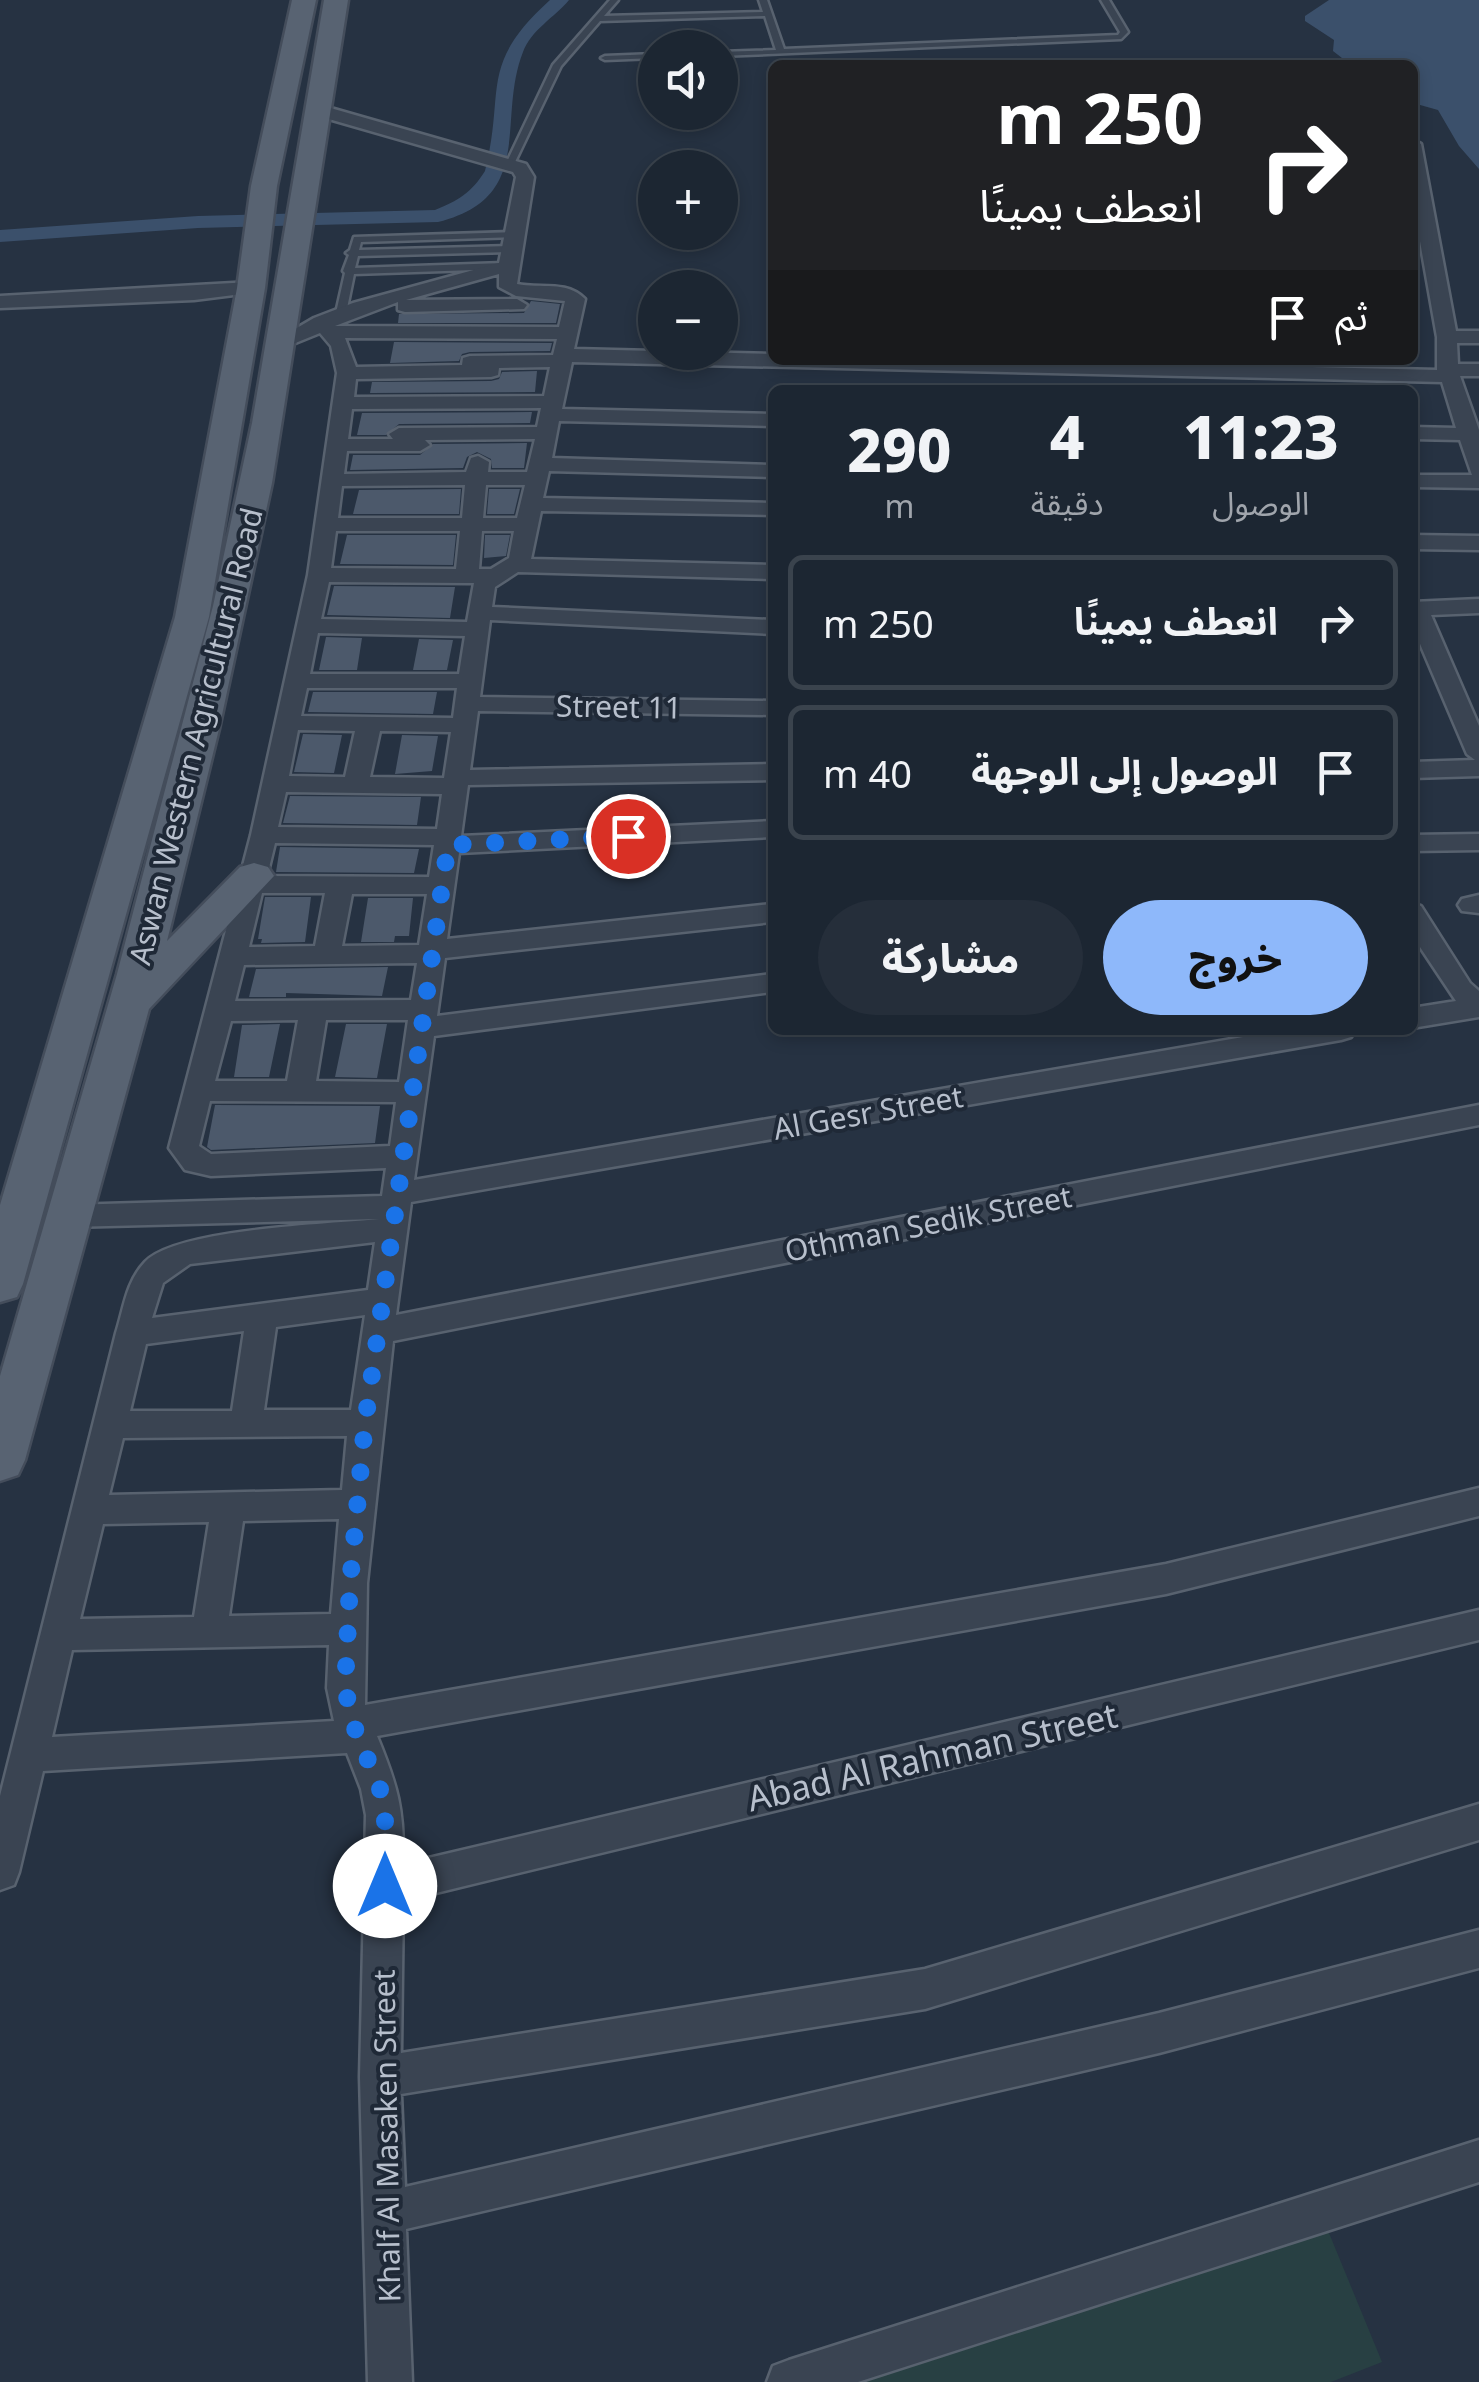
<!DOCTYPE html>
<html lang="ar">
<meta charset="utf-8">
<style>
body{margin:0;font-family:"Noto Sans","Noto Sans Arabic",sans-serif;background:#252e3a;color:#f1f3f6;direction:rtl;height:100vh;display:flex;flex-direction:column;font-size:38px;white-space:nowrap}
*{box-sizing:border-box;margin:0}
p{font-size:32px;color:#a0a5ac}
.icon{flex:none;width:55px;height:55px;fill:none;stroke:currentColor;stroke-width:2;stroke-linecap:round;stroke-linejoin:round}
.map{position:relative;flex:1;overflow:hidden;direction:ltr}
.sheet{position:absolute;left:768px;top:385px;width:650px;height:650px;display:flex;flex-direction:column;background:#1c2632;border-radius:15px;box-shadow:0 5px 15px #0003,0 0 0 2px #3a434d;direction:rtl}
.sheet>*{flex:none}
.banner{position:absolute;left:768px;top:60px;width:650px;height:305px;border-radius:15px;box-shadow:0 5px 15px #0003,0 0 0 2px #3a434d;direction:rtl;background:#202124;color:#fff;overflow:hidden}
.controls{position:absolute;left:638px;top:30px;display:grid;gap:20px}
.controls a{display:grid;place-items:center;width:100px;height:100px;border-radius:50%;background:#1c2632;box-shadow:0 5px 15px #0003,0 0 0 2px #3a434d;font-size:50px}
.pin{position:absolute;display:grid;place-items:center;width:85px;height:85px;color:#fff;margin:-42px;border:5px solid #fff;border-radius:50%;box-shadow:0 2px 10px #0007}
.me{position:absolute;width:110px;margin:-55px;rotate:0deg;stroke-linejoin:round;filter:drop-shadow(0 0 8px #0008)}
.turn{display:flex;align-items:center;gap:35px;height:210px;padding:0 50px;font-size:45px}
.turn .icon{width:130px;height:130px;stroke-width:2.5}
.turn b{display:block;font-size:70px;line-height:85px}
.then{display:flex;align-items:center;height:95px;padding:0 50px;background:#0003;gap:20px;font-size:38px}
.eta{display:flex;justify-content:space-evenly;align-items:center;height:170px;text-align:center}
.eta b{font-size:60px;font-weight:800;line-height:70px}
.action{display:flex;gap:20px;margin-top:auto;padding:20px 50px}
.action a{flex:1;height:115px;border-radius:60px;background:#8eb8fa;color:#111;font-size:40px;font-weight:800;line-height:115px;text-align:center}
.action a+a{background:#252e3a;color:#f1f3f6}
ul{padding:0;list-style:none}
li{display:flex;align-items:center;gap:30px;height:135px;margin:0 20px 15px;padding:0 30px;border:5px solid #3a434d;border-radius:15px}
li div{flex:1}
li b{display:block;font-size:38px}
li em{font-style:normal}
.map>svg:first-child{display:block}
.green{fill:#284043}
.water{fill:#3b506b}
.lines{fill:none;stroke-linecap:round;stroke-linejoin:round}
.canal{fill:#3b506b;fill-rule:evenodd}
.building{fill:#4c596b}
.lane-casing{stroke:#58626f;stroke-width:5}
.street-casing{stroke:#58626f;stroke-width:5}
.primary-casing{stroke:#444d5b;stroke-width:5}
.lane{fill:#3a4452;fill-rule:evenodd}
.street{fill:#3a4452;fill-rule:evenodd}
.primary{fill:#586372;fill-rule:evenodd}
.route{stroke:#1a73e8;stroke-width:18;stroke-dasharray:0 32.4}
.labels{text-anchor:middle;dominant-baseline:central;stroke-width:8;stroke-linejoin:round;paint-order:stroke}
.street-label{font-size:30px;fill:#b7bfcc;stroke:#1f2937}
.near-street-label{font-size:35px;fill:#b7bfcc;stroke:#1f2937}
</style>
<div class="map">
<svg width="1479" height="2382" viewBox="0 0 1479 2382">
<rect width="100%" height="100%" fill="#263242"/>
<path class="green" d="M1322,2216L1382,2362L1331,2382H859Z"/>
<path class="water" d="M1329,0H1479V169L1459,146L1438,110L1413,103L1412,65H1351L1333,51L1334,40L1305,21V16Z"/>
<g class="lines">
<path class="canal" d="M550,0H569C555,17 531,30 523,52C496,121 537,197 438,222L198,228L0,242V230L198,216L435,210C458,201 472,192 485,171C506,89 477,66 550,0Z"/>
</g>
<path class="building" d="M531,301L560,304L556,323H398L399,314L524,313Z
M394,342L552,343L550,351L470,352L462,354L459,361L390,363Z
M537,371L535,392L370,393L372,382L491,381L499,379L502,372Z
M532,412L530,423L399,424L386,435H357L362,413Z
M527,443L524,468H492L491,459L477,452L467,457L463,468L350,470L353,455H420L433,444Z
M461,489L459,514H353L359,490Z
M489,489H520L514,514H487Z
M347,535H456L453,565L340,564Z
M485,535H510L506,556L484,558Z
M334,586L455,587L450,618L327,615Z
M326,637L362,638L357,670H319Z
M419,639L453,640L447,670H413Z
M313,692H437L433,714L308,712Z
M303,734L342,735L334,773L294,772Z
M402,735L438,736L432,771L395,774Z
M290,796L421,797L417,825L283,823Z
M280,847L419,849L414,873L276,872Z
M265,897H311L305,942L261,943L262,939H258Z
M368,898H413L409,936H395L394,942H361Z
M388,967L382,996L286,993V997H249L256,969Z
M280,1024L269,1077H234L242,1025Z
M346,1024H387L377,1078L335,1077Z
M215,1105L380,1106L375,1143L211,1150L207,1147Z"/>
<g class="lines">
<defs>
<path id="lane" d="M610,0H618L604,16L763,12L759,0H767L784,49L1118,35L1120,32L1101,0H1109L1128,32L1121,39L720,56V52L776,50L765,16L600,21L561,66L514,164L507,166L506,164L553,65Z
M655,54V58L605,60L601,58L605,56Z
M514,232L517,233V237L361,242L359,250L511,246L516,249L511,252L358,256L355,268L504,263L509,266L504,269L354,274L346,313L341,316L336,313L345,273L343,271L349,255L346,253L350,250L354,237Z"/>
<path id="street" d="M308,105H320L526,164L534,177L517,284C541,289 566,280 585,299L574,349L772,354V360H1026L1437,370V337L1412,196V139L1421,144L1456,331H1479V343H1457L1458,364H1479V376H1460L1479,430V488L1412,487V475H1472L1460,440L1412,439V427L1456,428L1442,382L572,362L562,409L772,414V426L559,421L552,458L772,465V477L549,471L543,498L772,503V515L541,511L531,559L772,565V579L518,572L495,587L492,607L772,620V634L490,620L480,697L772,701V715L478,711L470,770L772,764V780L468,785L461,836L772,821V837L459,853L447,939L772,904V922L445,958L437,1016L772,974V992L434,1036L414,1180L1284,1030H1355L1351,1037L1341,1040L411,1202L396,1315L1479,1105V1125L393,1341L367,1583L365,1705L1166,1564L1479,1488V1516L1166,1594L377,1736C398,1787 404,1809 403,1864L1479,1610V1640L403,1901L401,2053L925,1969L1479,1804V1840L925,2009L401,2094L405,2187L1159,2013L1479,1930V1968L1159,2053L406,2229L412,2382H368L360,2077L366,1815L361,1789L347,1753L43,1771L19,1872L14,1885L0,1890V1796L116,1333C124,1308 126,1282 145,1262C176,1229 329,1224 379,1219L69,1227L58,1224L54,1216L58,1208L69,1205L382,1196L386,1168L211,1176L185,1170L169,1148L251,835L308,575L337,373L331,346L320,333L283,348L273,342L314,318L353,303L499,263L516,177L513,172L308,113ZM499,274V287L516,296L565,301L559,327L335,326L398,302V310L405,312L524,309L527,305L517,299L406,300ZM345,338L557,339L553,355L470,356L463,358L462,365L356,367ZM550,367L544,396L354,397L356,379L491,377L498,375L499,368ZM541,408L537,427L399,428L389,434L393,439H348L352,409ZM535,439L527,472H488L489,462L478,456L471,458L466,472L344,474L347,451H420L430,445L425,440ZM465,485L462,518H338L342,486ZM486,485H525L517,518H483ZM336,531H460L456,569L331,568ZM482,531H514L509,558L491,569H479ZM329,582L467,583H474L467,622L321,619ZM318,633L465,636L459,674H310ZM307,688H457L453,718L301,716ZM298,730L355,731L345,777L289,776ZM380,731L451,732L444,778L370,777ZM286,792L442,794L437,829L278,827ZM275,843L434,845L429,877L267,876ZM262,893H325L315,946L249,947ZM352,894H427L419,945L342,946ZM417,963L411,1000L235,1001L244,965ZM298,1020L287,1081H215L231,1021ZM326,1020H408L399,1082L316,1081ZM210,1101L396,1102L390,1146L211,1154L199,1146ZM375,1242L368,1290L152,1318L163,1283L190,1264ZM365,1315L351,1410H264L276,1327ZM244,1331L232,1411H130L146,1344ZM347,1436L342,1490L109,1495L123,1438ZM339,1519L331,1614L229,1616L243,1521ZM209,1522L194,1617L80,1619L103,1524ZM329,1645L327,1688L334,1721L52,1737L72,1650Z
M251,282L260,288L258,292L194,300L0,308V296Z
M1412,535L1479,536V550L1412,549Z
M1479,599V613L1431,615L1479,726V776L1412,778V762L1475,760L1467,754L1412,625V602Z
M1479,834V850L1412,851V835Z
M1479,895V913L1462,911L1458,905L1462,899Z
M1412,903L1421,906L1470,983L1479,991V1017L1412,1028V1008L1456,1001L1412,935Z
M1479,2140V2182L858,2382H767L773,2366L789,2360Z"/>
<path id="primary" d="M292,0H316L277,186L265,288L209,617L23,1284L17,1297L0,1302V1205L175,617L237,288L251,186Z
M324,0H348L272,483L219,729L167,941L240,867L254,863L268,867L274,876L149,1009L25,1460L18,1475L0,1481V1376L117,974L213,606L252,423Z"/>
</defs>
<use href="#lane" class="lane-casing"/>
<use href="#street" class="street-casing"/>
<use href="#primary" class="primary-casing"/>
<use href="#lane" class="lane"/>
<use href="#street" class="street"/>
<use href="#primary" class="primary"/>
</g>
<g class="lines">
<path class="route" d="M385,1886V1814L380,1789L353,1724L345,1688L350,1583L365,1423L448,845L628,836"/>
</g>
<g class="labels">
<g class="street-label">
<text transform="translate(619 706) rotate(1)">Street 11</text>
<text transform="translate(195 736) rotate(-76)">Aswan Western Agricultural Road</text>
<text transform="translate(868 1112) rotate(-10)">Al Gesr Street</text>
<text transform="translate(928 1223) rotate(-11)">Othman Sedik Street</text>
<text transform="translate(386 2136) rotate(-91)">Khalf Al Masaken Street</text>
</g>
<g class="near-street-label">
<text transform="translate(932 1756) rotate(-13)">Abad Al Rahman Street</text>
</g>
</g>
</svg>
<div class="controls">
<a><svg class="icon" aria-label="sound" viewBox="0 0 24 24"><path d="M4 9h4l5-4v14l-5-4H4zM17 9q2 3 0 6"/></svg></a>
<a>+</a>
<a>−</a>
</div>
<div class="pin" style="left:628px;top:836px;background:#d93025"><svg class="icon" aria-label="arrive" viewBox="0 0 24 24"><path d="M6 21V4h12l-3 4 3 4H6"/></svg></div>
<svg class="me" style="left:385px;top:1886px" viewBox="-20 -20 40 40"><circle r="19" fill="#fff"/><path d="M0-13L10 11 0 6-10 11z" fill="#1a73e8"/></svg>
<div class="banner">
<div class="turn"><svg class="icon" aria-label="right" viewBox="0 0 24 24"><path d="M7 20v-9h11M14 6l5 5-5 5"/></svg><div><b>250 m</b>انعطف يمينًا</div></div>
<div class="then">ثم<svg class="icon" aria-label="arrive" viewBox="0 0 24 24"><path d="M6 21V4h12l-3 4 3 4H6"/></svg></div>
</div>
<section class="sheet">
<div class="eta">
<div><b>11:23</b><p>الوصول</p></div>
<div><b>4</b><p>دقيقة</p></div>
<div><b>290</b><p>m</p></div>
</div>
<ul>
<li><svg class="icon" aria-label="right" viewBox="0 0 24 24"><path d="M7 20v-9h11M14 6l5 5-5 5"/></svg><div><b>انعطف يمينًا</b></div><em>250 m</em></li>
<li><svg class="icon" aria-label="arrive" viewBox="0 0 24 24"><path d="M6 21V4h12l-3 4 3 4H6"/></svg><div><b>الوصول إلى الوجهة</b></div><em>40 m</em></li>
</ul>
<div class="action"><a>خروج</a><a>مشاركة</a></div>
</section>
</div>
